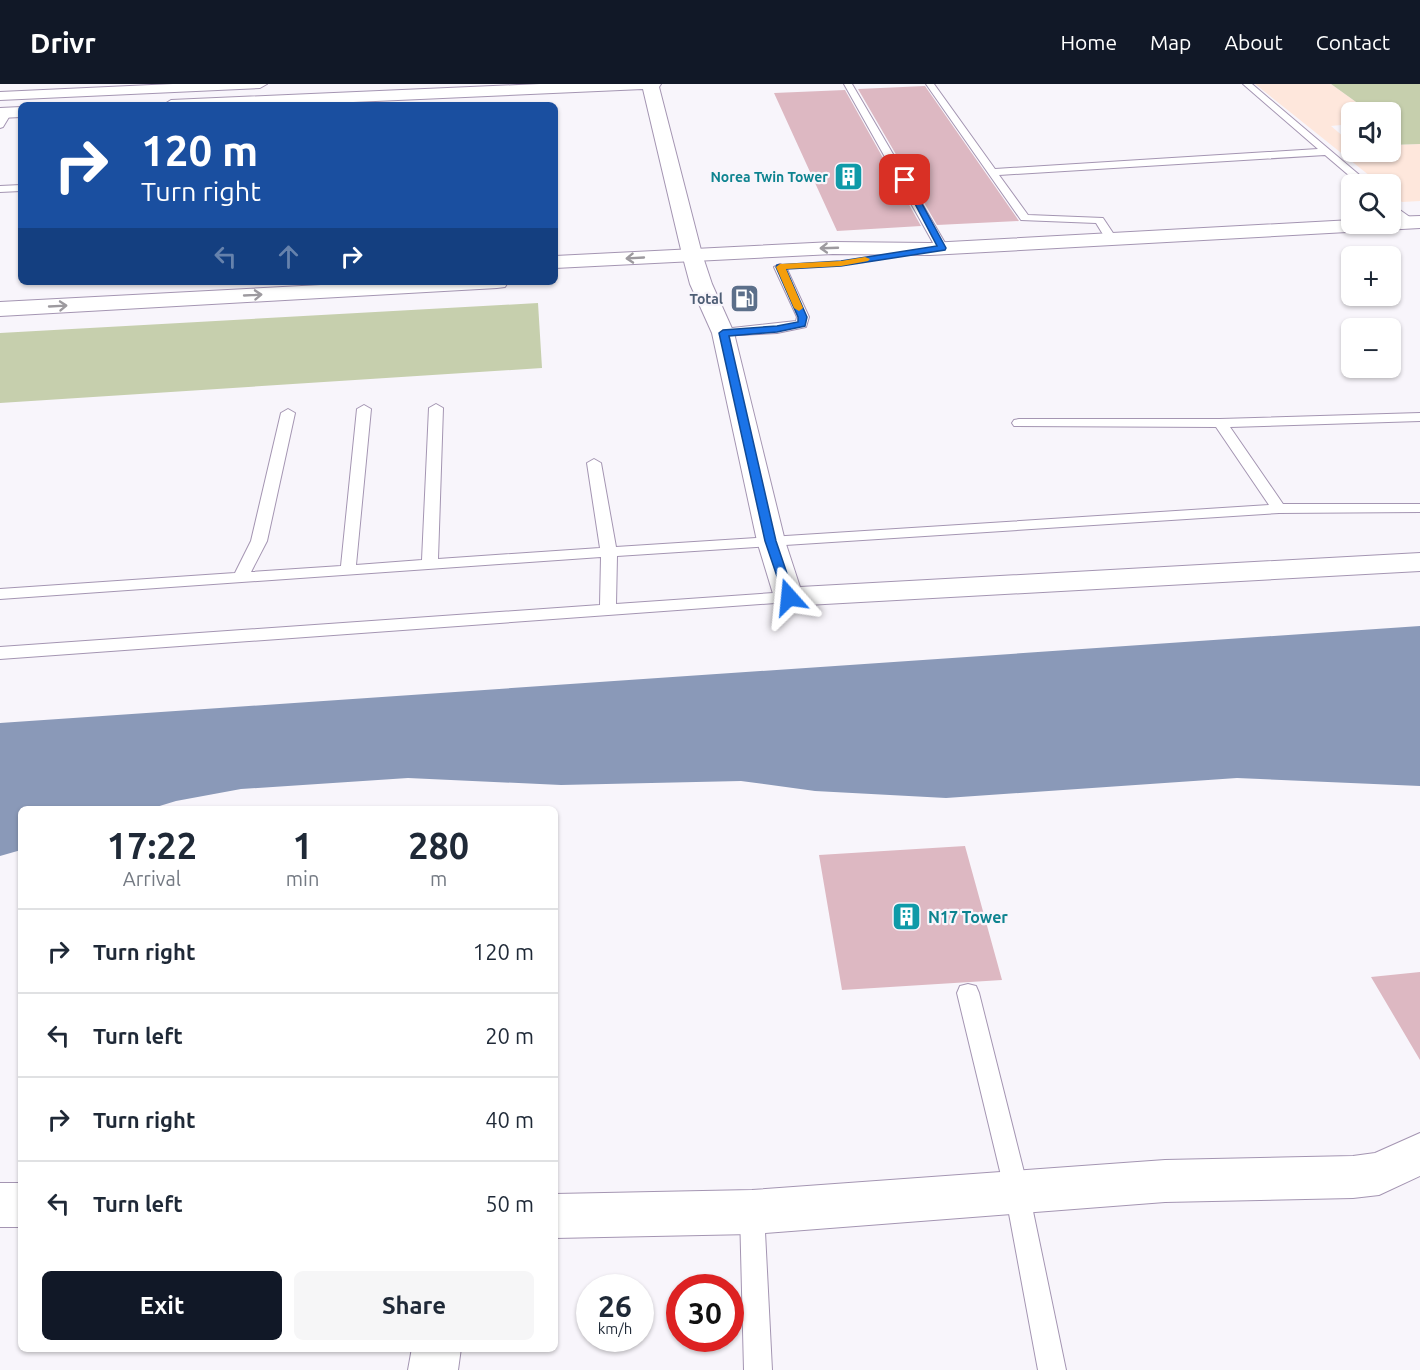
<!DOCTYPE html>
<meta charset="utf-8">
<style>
body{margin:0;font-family:Ubuntu,sans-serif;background:#f6f6f7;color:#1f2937;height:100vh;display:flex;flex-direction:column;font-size:22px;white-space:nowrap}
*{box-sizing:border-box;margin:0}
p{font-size:20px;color:#747a83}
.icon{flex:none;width:33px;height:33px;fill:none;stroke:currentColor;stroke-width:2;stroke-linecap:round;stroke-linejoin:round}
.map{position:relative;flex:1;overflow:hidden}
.details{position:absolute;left:18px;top:722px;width:540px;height:546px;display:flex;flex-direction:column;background:#fff;border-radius:9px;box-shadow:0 2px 4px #0004}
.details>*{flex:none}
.hud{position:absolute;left:18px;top:18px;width:540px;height:183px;border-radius:9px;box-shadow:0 2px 4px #0004;background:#1a4fa0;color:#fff;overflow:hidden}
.controls{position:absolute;left:1341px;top:18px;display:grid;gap:12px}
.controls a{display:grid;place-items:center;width:60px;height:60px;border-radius:9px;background:#fff;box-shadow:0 2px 4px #0004;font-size:30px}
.speed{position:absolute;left:576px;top:1190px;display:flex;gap:12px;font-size:30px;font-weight:700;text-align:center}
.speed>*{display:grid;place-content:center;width:78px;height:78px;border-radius:50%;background:#fff;box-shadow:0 2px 4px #0004;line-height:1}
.speed small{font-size:15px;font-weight:400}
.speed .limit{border:9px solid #d22;background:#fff;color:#111}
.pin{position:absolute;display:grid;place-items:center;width:51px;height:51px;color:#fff;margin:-26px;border-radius:12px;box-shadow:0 3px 9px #0006}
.me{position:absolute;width:66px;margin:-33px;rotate:342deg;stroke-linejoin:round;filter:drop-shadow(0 0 4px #0008)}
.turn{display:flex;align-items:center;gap:21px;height:126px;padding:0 24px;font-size:27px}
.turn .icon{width:78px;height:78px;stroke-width:2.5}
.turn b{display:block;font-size:42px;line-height:51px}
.lanes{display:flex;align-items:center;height:57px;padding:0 24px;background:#0003;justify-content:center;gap:30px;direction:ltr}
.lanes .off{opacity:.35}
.eta{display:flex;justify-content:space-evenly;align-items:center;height:102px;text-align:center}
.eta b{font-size:36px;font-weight:700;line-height:42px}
.action{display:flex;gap:12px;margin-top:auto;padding:12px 24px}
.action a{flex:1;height:69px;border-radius:9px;background:#111827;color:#fff;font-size:24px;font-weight:700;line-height:69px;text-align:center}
.action a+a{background:#f6f6f7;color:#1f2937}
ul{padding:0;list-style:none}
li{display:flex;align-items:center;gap:18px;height:84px;padding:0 24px;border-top:2px solid #e0e1e3}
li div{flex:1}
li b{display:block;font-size:22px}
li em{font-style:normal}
header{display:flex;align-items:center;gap:36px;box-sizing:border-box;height:84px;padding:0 30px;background:#111827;color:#fff}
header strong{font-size:28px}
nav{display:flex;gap:33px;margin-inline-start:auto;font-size:21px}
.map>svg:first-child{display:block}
.commercial{fill:#fee7dc}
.green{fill:#c6cfad}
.water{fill:#8a99b8}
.building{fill:#ddb8c2}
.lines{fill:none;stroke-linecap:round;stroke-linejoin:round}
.service-casing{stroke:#a495b2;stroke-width:2}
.pedestrian-casing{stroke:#a495b2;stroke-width:2}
.minor-casing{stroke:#a495b2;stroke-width:2}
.tertiary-casing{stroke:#a495b2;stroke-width:2}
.primary-casing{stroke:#a495b2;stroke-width:2}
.service{fill:#fff;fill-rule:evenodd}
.pedestrian{fill:#fff;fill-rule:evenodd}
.minor{fill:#fff;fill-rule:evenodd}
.tertiary{fill:#fff;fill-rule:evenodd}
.primary{fill:#fff;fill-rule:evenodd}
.oneway{stroke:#9d9a9f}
.route{fill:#1a73e8;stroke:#114b97;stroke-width:1.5}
.slow{fill:#f59e0b}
.labels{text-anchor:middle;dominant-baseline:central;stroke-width:4.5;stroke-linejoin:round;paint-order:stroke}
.far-culture-label{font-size:14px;font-weight:bold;fill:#0d838f;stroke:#f8f5fb;text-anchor:end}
.far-service-label{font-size:14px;font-weight:bold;fill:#4e5e75;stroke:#f8f5fb;text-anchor:end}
.culture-label{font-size:16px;font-weight:bold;fill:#0d838f;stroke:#f8f5fb;text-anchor:start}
</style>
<header>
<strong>Drivr</strong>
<nav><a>Home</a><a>Map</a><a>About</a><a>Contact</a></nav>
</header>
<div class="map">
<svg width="1420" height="1286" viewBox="0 0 1420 1286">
<rect width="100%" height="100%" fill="#f8f5fb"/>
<path class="commercial" d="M1255,0H1331L1370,28H1352L1351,40L1331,42L1351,59L1352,68H1390L1391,61L1420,60V117L1402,118L1391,109L1390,100H1380Z"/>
<path class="green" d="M1331,0H1420V60L1391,61L1390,28H1370Z
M538,219L542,284L0,319V249Z"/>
<path class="water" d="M1420,542V702L1237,694L946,714L815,707L741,697L561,701L408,694L241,705L176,717L153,724H21V766L0,772V639Z"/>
<path class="building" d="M925,2L1019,137L937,141L858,5Z
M845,6L921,142L837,147L774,9Z
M965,762L1002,896L842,906L819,771Z
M1420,888V976L1371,893Z"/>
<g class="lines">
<defs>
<path id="service" d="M844,0H852L948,164L946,166H938L936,164Z
M926,0H934L995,85L1318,65L1243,0H1252L1370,100H1359L1325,71L999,91L1028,131L1103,134L1117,155L1111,158L1107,157L1096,139L1021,136Z
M4,26L12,28L3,43L0,44V32Z
M21,101V107L0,108V102Z
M1390,119L1414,136V140H1406L1390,128Z
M780,180L786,183L809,233L806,243L777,249L719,252L717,249L719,246L723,245L796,237L797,233L774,183Z
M436,320L443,324L438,475L600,464L587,379L594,375L601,379L616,463L1269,421L1216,343L1014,342L1012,339L1014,336L1019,335H1220L1420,329V337L1230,343L1283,420H1420V428L1279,429L617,472L616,520L789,508L797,513L789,518L0,575V563L600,521L601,473L0,515V505L235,489L251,457L281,329L288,325L295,329L267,457L251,488L341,482L357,325L364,321L371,325L356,481L422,476L429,324Z
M968,900L976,902L979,909L1029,1108L1066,1286H1038L1005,1108L957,909L960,902Z
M752,1116L761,1119L764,1128L772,1286H744L740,1128L743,1119Z"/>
<path id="pedestrian" d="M173,0H267L260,4L0,16V8Z"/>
<path id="minor" d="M540,0H661L659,3L702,170L712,200L734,249L785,457L800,503L1420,469V487L789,522L779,520L774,513L757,457L712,249L690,200L682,170L643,5L286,21H163L171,16Z
M21,23V33L0,34V24Z
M0,1099H21V1143H0Z"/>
<path id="tertiary" d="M1420,1049V1092L1379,1111L1353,1114L1165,1118L752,1150L555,1154V1110L752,1106L1165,1076L1353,1072L1375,1069Z
M412,1264H461L458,1286H408Z"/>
<path id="primary" d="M1420,132V144L930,171L833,170L555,184V172L833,158L930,159L1352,136V140H1390V133Z
M378,198H508L505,203L497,204L0,232V218Z"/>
</defs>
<use href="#service" class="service-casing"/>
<use href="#pedestrian" class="pedestrian-casing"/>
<use href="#minor" class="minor-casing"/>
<use href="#tertiary" class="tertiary-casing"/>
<use href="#primary" class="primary-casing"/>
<use href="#service" class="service"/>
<use href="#pedestrian" class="pedestrian"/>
<use href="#minor" class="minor"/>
<use href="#tertiary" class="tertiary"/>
<use href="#primary" class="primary"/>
</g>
<defs><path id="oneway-shaft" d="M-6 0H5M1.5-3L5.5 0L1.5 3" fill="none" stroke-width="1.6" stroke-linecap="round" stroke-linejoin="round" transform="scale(1.5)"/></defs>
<g class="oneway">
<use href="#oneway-shaft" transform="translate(829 164) rotate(178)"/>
<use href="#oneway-shaft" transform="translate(635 174) rotate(177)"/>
<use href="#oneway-shaft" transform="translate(253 211) rotate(-3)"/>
<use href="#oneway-shaft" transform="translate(58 222) rotate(-3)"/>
</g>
<path class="route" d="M902,95L909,96L946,164L945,166L841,182L786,185L807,233L805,242L777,248L729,252L776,457L795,513L793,516H785L765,457L719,249L723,246L777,242L798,238V233L776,183L777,181L841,177L937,162Z"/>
<path class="slow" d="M865,173L870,175L868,177L841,182L786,185L803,224L799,227L794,224L776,183L780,180L841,177Z"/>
<defs>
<symbol id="building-square" viewBox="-11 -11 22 22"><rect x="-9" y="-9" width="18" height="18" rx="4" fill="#0f9aa8" stroke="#f8f5fb"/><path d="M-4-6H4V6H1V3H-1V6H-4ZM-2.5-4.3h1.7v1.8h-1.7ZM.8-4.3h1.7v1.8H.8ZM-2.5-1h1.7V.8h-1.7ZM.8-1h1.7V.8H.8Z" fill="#fff"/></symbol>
<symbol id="fuel-square" viewBox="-11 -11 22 22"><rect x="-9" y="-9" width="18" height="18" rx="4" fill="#5c6f8a" stroke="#f8f5fb"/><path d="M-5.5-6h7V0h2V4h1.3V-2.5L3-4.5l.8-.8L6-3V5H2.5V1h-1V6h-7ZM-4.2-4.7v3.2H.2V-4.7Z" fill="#fff"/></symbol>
</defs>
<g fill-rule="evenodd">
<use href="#building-square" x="832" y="76" width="33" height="33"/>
<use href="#fuel-square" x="728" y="198" width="33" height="33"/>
<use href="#building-square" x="890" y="816" width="33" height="33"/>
</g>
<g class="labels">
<g class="far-culture-label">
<text x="828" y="93">Norea Twin Tower</text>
</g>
<g class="far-service-label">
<text x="723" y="215">Total</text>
</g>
<g class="culture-label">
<text x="928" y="833">N17 Tower</text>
</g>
</g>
</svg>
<div class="controls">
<a><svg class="icon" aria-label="sound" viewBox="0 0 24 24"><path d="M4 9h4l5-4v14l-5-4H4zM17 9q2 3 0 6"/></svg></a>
<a><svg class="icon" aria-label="search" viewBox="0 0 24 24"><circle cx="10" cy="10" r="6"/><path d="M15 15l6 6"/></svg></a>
<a>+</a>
<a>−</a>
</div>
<div class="speed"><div>26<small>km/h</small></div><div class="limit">30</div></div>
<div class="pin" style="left:905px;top:96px;background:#d93025"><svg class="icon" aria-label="arrive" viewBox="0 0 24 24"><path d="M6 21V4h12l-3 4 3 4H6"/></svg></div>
<svg class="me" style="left:789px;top:513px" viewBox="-20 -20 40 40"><path d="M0-17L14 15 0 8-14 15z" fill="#1a73e8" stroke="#fff" stroke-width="4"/></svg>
<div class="hud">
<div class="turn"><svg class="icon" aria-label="right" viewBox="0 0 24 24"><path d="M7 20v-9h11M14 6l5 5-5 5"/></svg><div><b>120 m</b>Turn right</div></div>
<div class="lanes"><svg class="icon off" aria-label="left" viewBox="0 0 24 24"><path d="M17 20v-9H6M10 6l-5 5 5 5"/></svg><svg class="icon off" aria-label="ahead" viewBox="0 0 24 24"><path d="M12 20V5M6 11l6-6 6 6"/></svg><svg class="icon" aria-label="right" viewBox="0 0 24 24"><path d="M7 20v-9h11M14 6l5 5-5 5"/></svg></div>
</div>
<section class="details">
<div class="eta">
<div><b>17:22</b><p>Arrival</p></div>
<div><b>1</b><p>min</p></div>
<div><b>280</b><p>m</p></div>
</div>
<ul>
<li><svg class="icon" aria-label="right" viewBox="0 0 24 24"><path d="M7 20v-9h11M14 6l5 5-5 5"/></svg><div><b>Turn right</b></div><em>120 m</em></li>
<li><svg class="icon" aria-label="left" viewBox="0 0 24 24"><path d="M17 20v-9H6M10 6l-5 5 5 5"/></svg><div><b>Turn left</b></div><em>20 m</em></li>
<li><svg class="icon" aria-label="right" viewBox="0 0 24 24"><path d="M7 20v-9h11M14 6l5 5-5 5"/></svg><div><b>Turn right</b></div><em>40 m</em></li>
<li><svg class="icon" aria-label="left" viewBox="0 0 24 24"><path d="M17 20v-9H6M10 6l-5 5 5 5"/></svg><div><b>Turn left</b></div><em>50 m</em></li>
</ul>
<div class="action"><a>Exit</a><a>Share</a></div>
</section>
</div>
